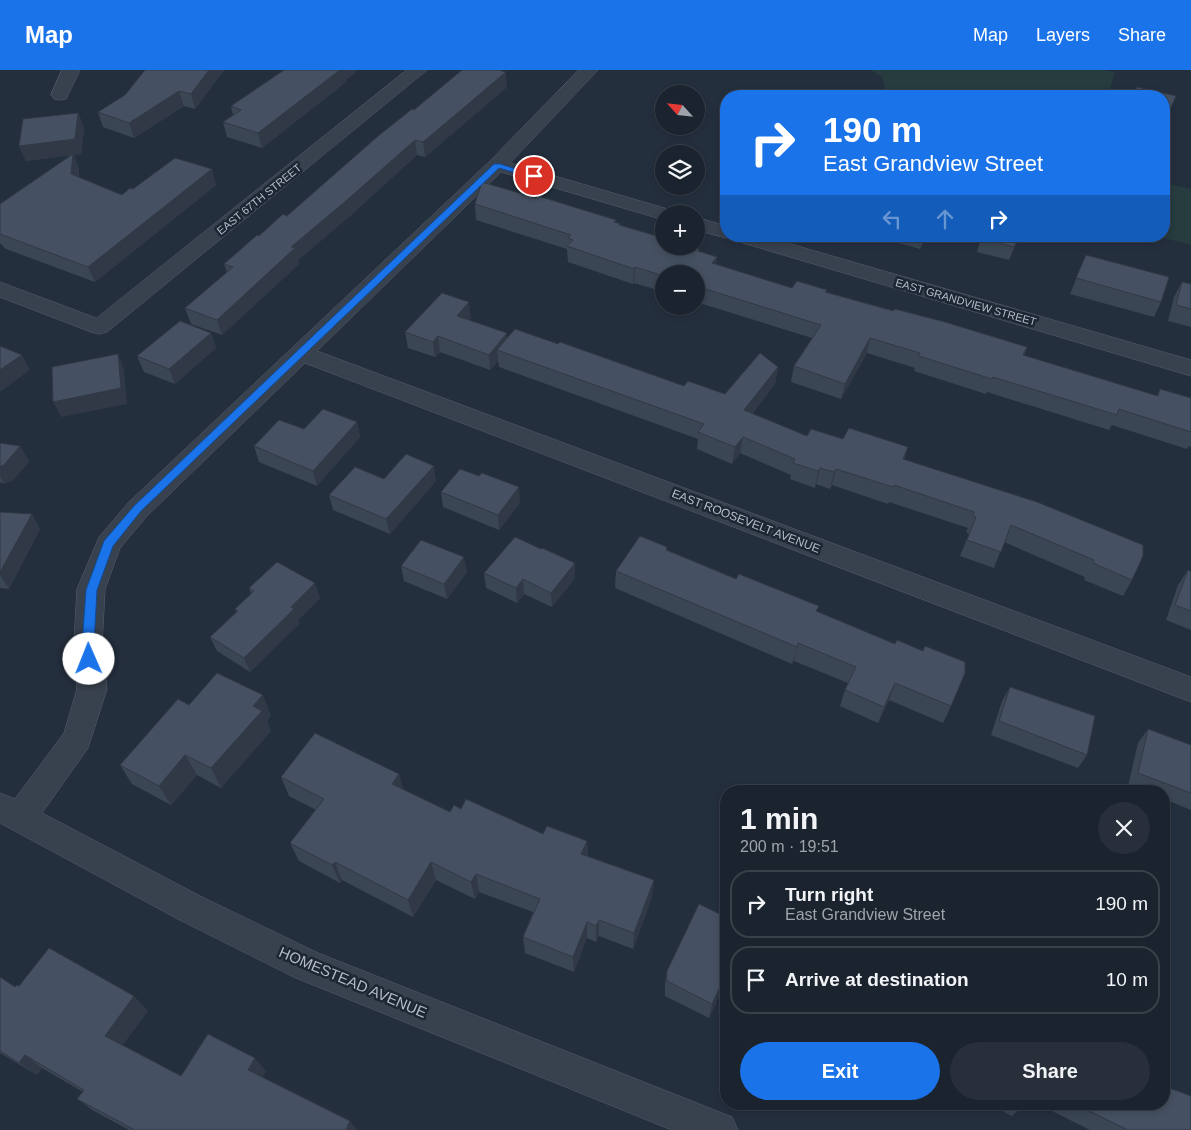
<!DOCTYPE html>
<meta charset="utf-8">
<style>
body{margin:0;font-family:Arial,sans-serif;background:#282f3a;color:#f1f3f6;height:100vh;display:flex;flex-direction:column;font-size:19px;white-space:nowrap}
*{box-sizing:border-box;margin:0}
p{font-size:16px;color:#a0a4aa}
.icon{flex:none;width:28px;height:28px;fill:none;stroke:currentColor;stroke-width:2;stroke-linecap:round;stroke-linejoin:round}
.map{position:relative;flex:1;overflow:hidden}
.side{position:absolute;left:720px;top:715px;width:450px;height:325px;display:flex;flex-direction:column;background:#1b232e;border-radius:20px;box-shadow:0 2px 8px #0003,0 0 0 1px #39404a}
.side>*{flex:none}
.banner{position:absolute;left:720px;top:20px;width:450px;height:152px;border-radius:20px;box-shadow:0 2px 8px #0003,0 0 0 1px #39404a;background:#1a73e8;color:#fff;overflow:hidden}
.needle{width:32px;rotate:297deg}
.buttons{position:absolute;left:655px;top:15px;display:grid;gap:10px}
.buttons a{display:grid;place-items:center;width:50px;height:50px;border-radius:50%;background:#1b232e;box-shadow:0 2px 8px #0003,0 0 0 1px #39404a;font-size:25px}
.pin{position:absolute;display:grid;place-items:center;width:42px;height:42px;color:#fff;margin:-21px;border:2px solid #fff;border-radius:50%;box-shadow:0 1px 5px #0007}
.me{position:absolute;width:55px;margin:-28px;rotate:359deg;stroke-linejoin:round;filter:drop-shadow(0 0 4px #0008)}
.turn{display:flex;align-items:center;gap:18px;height:105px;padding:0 20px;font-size:22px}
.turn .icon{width:65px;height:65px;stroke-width:2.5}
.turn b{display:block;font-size:35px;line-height:42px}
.lanes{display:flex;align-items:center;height:48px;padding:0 20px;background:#0003;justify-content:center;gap:25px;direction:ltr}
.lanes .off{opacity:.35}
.round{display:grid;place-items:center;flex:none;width:52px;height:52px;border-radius:26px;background:#282f3a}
.headline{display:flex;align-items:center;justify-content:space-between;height:85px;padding:0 20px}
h1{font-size:30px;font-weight:800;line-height:38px}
.action{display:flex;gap:10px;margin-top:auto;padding:10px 20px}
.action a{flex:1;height:58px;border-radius:30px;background:#1a73e8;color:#fff;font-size:20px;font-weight:800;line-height:58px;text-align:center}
.action a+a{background:#282f3a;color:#f1f3f6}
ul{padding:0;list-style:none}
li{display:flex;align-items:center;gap:15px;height:68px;margin:0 10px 8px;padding:0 10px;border:2px solid #39404a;border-radius:20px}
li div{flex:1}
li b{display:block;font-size:19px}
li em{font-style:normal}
header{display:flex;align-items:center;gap:30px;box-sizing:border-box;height:70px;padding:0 25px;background:#1a73e8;color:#fff}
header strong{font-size:24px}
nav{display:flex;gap:28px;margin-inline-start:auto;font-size:18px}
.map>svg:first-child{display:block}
.green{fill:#263c3f}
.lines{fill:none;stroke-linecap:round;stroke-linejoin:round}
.street-casing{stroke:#565f6c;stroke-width:1}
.street{fill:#38414e;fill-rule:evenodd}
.wall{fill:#3b4654}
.shaded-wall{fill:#303945}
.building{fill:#455162;stroke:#303945}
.route{fill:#1a73e8;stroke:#114b97}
.labels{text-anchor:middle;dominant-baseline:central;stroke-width:5;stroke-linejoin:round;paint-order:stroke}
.far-street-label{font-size:11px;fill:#b4bcc9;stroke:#1d2633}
.street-label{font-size:12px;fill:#b4bcc9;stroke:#1d2633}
.near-street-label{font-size:15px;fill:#b4bcc9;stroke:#1d2633}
</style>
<header>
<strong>Map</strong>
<nav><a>Map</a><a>Layers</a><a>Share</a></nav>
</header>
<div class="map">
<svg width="1191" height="1060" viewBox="0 0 1191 1060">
<rect width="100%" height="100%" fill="#242f3e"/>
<path class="green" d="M871,0H1104L1115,2L1108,26H887L882,7Z
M1164,113L1191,119V175L1157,166H1164Z"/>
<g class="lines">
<defs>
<path id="street" d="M62,0H80L66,29L60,30L54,29L51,25Z
M407,0H427L107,262L99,264L91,262L0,227V212L96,248Z
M579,0H598L510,93L671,140L674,144H664V150L501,102L317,281L1191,607V632L305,293L147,446L120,478L105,519L102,574L107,619L88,678L42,743L202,827L318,883L732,1047L738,1060H672L296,908L178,849L0,753V723L15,729L64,663L77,619L74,574L77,519L99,467L129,432L490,91Z
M696,147L726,156V166H763L1191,290V306L733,170L730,167L726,168L696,160Z"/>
</defs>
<use href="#street" class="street-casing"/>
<use href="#street" class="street"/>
</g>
<path class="wall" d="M224,0L195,39L184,36L134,68L103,57L98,42Z
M356,2L346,10V12L262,78L227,67L223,52L233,45L231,36Z
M507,17L425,87L417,85L350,146L298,190L299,194L222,265L191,254L185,238L227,203L224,194L259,166L287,146L414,40Z
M78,43L84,58L81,84L74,85L79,99V107L122,125L133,119L216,115L95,212L6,179L0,173V134L71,85L26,91L19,76Z
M726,103V126L721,124L722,109Z
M475,134L616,152L621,155L699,181L716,195L792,218L826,222L1027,277L1024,286L1157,326L1160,319L1191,328V377L1189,376L1187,379L1112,355L1109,360L987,322L986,324L914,301L915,298L867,283L841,329L791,312L794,296L812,268L696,232V204H664V222L634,213L633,214L568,192L567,179L476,150Z
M893,166H927L920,179L892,171Z
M1020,166L1009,190L977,182L981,168Z
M1086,185L1161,232L1154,247L1070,224Z
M1182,212L1191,214V257L1168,251L1174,227Z
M471,248L469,250L507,268L558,274L684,316L725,324L778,297L775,314L752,344L807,366L843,369L908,377L904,390L1132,510L1123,526L1084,510L1085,507L1004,472L994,498L960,486L969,464L966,462L968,458L889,432L888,434L832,415L830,419L816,414L815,418L790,409L791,405L740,383L732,394L697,379L698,369L499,297L498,291L490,300L440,282L435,287L408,278L405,262Z
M211,263L216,278L175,314L144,302L137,286Z
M357,352L360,367L317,416L259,392L254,376L304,359Z
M0,373L20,376L29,392L13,410L4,414L0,412Z
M384,409L436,411L390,464L333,440L329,425Z
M441,422L520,433L499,460L443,437Z
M0,442L40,459L9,519L0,518Z
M667,477V480L817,542L951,636L943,653L889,630L878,653L840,636L845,620L848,613L794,591L792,594L615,518L616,501Z
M541,479L575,508L552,537L524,524L517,533L486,518L484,503Z
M401,496L467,502L447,529L404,511Z
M1188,500L1191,502V560L1166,550L1178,515Z
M249,518L320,528L298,550L299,554L250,602L217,581L210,567L236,542L235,539L251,524Z
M1010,617L1087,685L1078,698L991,665L1002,631Z
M189,635L271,645L267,651L271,661L221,718L197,705L171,735L132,714L120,695Z
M1148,659L1191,675V740L1164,729V721H1143L1128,716L1138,673Z
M399,704L403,719L450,742L461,739L543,764L587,771L588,786L652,827L633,879L599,866L596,872L587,868L574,902L525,883L523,867L533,842L479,822L475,829L436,810L413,847L342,810L340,813L299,791L290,773L316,740L289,726L281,707Z
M726,847V922L722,920L709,948L665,926V915L667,901Z
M0,907L15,917L19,916L148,941L122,975L181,1006L266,1001L262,1007L357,1060H129L94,1041L77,1029L83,1022L42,998L37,1005L0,983Z
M988,1034H1025L1012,1046Z
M1038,1034H1164L1191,1060H1090Z"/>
<path class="shaded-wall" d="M209,0H224L195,39L191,24Z
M340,0H356V2L346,10V12L262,78L258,63Z
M506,2L507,17L425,87L423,72Z
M179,21L184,36L134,68L129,53Z
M78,43L84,58L81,84L74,85L79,99L77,119L71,104L73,85L26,91L19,76Z
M415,70L417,85L350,146L298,190L299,194L222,265L217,250L291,177Z
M212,99L216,115L95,212L88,197Z
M924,166H927L920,179Z
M1019,166H1020L1009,190L1014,177Z
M717,187L716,202L712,193Z
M635,197L634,213L633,214L634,199Z
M469,232L471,248L459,261L457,246Z
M211,263L216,278L175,314L169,299Z
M507,263L508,279L497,280L498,291L490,300L489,285Z
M438,266L440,282L435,287L433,272Z
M870,268L867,283L841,329L845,314Z
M118,284L124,299L127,334L61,347L53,332Z
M22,285L30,300L0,322V300Z
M778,297L775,314L741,357L744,340Z
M357,352L360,367L317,416L313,401Z
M743,367L740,383L732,394L735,377Z
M20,376L29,392L13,410L4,414L0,406V397Z
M434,396L436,411L390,464L386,449Z
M820,398L815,418L818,401Z
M836,399L832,415L830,419L834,402Z
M519,417L520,433L499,460L498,445Z
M32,444L40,459L9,519L0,505V502Z
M464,487L467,502L447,529L444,514Z
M575,493V508L552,537L551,523Z
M523,509L524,524L517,533L516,518Z
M315,513L320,528L298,550L299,554L250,602L244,588L291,537Z
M798,573L794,591L792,594L797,577Z
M895,613L889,630L878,653L884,637Z
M263,625L271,645L267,651L271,661L221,718L211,698L253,636Z
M185,685L197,705L171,735L159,716Z
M399,704L404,723L392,714Z
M587,771L588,789L581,784Z
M335,792L342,810L340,813L332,795Z
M431,792L436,810L413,847L408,830Z
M476,804L479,822L475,829L471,812Z
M654,810L652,827L633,879L634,863Z
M599,850V866L596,872V856Z
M587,852V868L574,902L573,887Z
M725,906L722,920L709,948L712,934Z
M134,926L148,941L120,979L105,966Z
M25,985L42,998L37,1005L19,993Z
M255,988L266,1001L259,1013L248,1000Z
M350,1051L357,1060H347L346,1059Z"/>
<path class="building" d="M145,0H209L191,24L179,21L129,53L98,42L125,25Z
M284,0H340L258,63L223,52L241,40L231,36Z
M462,0H498L506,2L423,72L415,70L347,130L291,177L295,178L217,250L185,238L233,197L224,194L257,165L259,166L283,144L287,146L377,67L412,39L414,40Z
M1137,17L1176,26L1164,54V26H1133Z
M78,43L75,69L19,76L23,49Z
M73,84L71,104L122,125L130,118L133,119L175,88L212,99L88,197L0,164V134Z
M726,103V110L722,109Z
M482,112L536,128L538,126L616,150L614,152L621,154L619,155L664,168V176H690L699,179L698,181L717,187L712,193L792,218L797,211L827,220L825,222L893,241L895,239L945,252L1027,277L1023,285L1158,326L1160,319L1191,328V362L1119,339L1117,345L993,307L992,309L919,286L920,283L870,268L845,314L794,296L821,255L696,216V204H664V206L635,197L634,199L567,176L573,170L568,168L571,165L475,134Z
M982,166H1019L1014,177L981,168Z
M1086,185L1169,207L1161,232L1076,208Z
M1182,212L1191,214V239L1176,235Z
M442,223L469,232L457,246L507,263L489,285L438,266L433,272L405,262Z
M180,251L211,263L169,299L137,286Z
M515,259L558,274L560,272L684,316L688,311L725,324L760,283L778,297L744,340L807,366L811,359L843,369L849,358L908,377L903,389L1037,432L1143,475V486L1132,510L1093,493L1094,490L1011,455L1001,482L967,470L976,447L973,446L974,442L894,415L893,417L836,399L834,402L820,398L818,401L793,393L795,389L743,367L735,377L698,362L704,354L497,280Z
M0,276L22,285L0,300Z
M118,284L121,318L53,332L52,297Z
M323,339L357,352L313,401L254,376L279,350L304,359Z
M0,373L20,376L4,395L0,397Z
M406,384L434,396L386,449L329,425L355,397L384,409Z
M460,399L479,406L482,403L519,417L498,445L441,422Z
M0,442L32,444L0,502Z
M640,466L667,477L666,480L736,509L739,504L819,536L816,541L895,574L897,570L923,581L925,576L965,592V603L951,636L895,613L884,637L845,620L856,597L798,573L797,577L616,501Z
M515,467L541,479L542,478L575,493L551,523L523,509L516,518L484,503Z
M421,470L464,487L444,514L401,496Z
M277,492L315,513L291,537L294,539L244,588L210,567L238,541L235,539L254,521L249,518Z
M1188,500L1191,502V541L1175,535Z
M217,603L263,625L253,636L262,641L211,698L185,685L159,716L120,695L178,629L189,635Z
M1010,617L1095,646L1087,685L999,651Z
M1148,659L1191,675V723L1138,703Z
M315,663L399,704L392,714L450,742L454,735L461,739L466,729L543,764L547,756L587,771L581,784L654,810L634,863L599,850L596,856L587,852L573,887L523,867L540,829L476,804L471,812L431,792L408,830L335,792L332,795L290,773L324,729L281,707Z
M699,834L726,847V906H725L712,934L667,911V901Z
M49,878L134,926L105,966L181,1006L208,964L255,988L248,1000L350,1051L346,1059L348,1060H135L77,1029L84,1020L25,985L19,993L0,981V907L15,917L17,915L19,916Z
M1164,1016L1191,1026V1060H1128L1075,1034H1164Z"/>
<path class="route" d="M494,94H500L538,106L534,108L499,98L141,441L113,476L97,520L94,574L95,589L93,593H85L82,574L86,520L104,471L134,436Z"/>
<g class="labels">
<g class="far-street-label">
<text transform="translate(259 129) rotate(-39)">EAST 67TH STREET</text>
<text transform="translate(966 232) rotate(16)">EAST GRANDVIEW STREET</text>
</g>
<g class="street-label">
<text transform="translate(746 451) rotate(21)">EAST ROOSEVELT AVENUE</text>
</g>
<g class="near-street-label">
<text transform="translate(353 912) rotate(23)">HOMESTEAD AVENUE</text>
</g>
</g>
</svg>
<div class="buttons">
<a><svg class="needle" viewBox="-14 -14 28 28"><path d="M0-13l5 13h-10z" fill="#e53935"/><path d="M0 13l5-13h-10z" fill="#a0a4aa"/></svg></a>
<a><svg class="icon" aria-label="layers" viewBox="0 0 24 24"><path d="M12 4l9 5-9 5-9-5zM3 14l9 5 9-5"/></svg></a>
<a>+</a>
<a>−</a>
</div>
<div class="pin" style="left:534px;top:106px;background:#d93025"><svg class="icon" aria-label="arrive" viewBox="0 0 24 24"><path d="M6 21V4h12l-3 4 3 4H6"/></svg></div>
<svg class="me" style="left:89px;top:589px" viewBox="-20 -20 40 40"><circle r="19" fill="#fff"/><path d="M0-13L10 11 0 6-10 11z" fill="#1a73e8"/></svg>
<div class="banner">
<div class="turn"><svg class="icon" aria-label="right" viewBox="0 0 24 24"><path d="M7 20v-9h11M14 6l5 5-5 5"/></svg><div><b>190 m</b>East Grandview Street</div></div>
<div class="lanes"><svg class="icon off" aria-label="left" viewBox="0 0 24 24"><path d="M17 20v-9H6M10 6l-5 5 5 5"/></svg><svg class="icon off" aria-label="ahead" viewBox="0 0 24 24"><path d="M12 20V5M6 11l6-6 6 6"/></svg><svg class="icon" aria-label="right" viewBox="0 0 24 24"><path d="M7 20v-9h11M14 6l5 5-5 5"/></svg></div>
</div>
<section class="side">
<div class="headline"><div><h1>1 min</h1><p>200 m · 19:51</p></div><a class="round"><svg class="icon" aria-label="close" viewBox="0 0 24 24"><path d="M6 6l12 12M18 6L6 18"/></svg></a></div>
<ul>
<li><svg class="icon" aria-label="right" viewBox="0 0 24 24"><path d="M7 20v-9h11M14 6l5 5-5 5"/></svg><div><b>Turn right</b><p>East Grandview Street</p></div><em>190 m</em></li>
<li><svg class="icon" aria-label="arrive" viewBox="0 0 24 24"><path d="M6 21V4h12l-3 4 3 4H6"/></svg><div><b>Arrive at destination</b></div><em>10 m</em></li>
</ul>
<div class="action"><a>Exit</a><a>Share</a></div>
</section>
</div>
